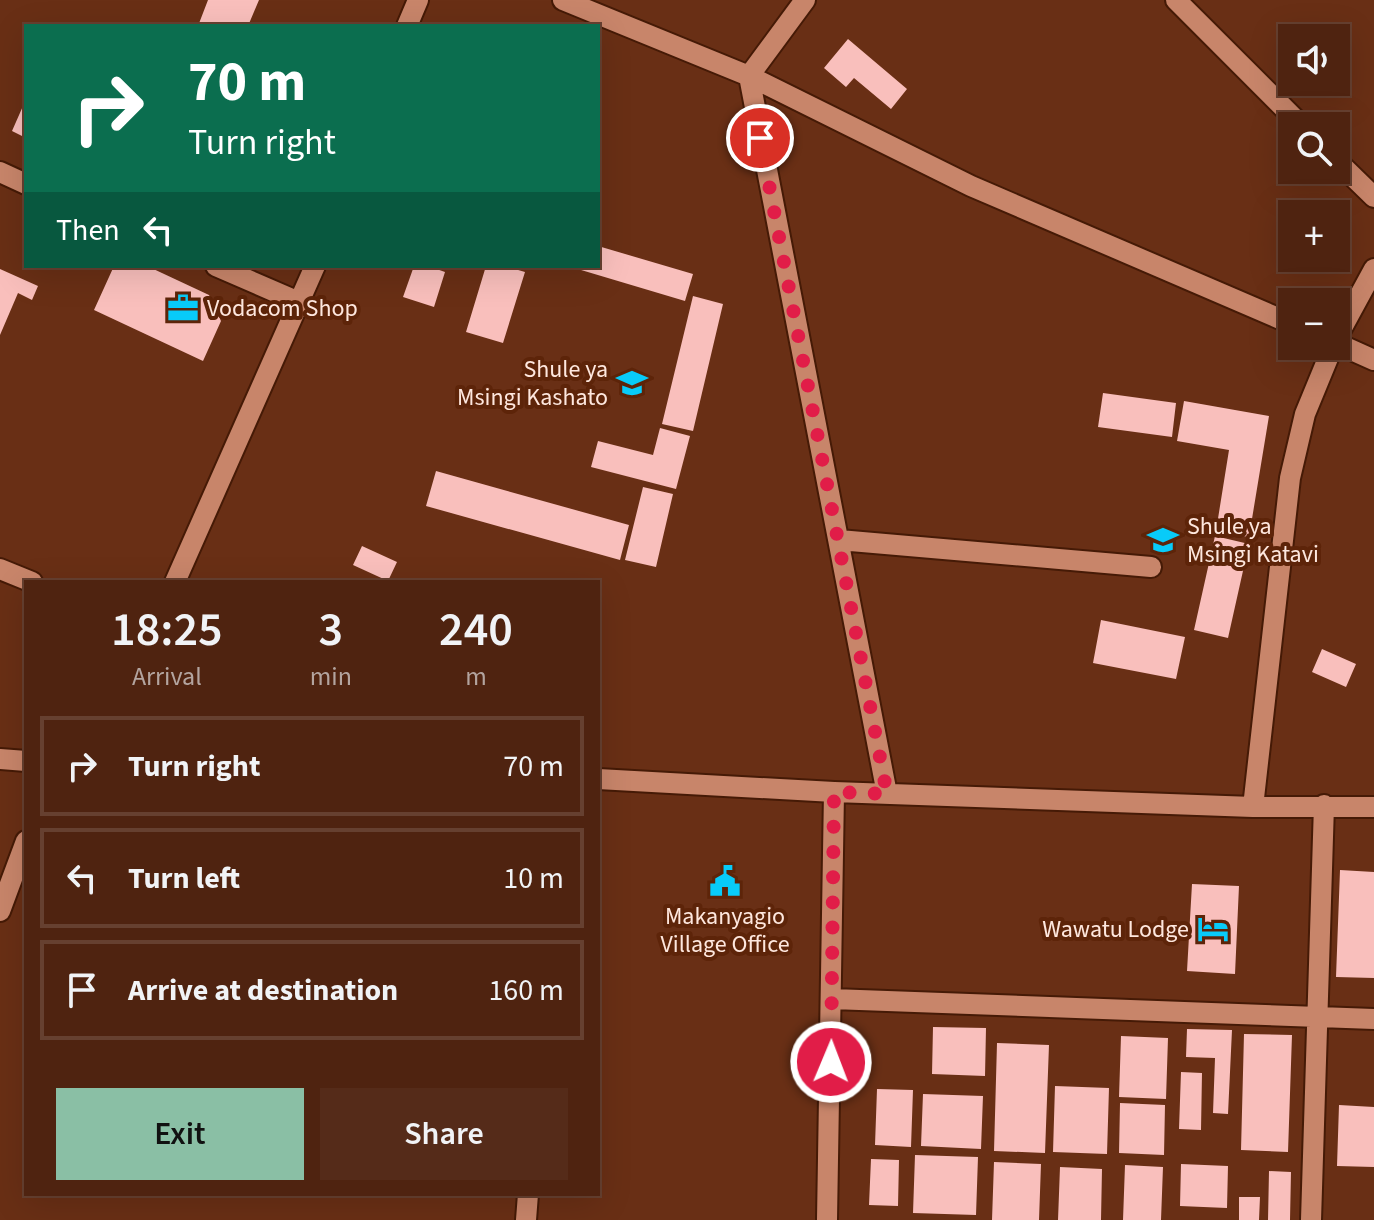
<!DOCTYPE html>
<meta charset="utf-8">
<style>
body{margin:0;font-family:"Source Sans 3",sans-serif;background:#552b19;color:#f1f3f6;height:100vh;display:flex;flex-direction:column;font-size:30px;white-space:nowrap}
*{box-sizing:border-box;margin:0}
p{font-size:26px;color:#b3a49f}
.icon{flex:none;width:44px;height:44px;fill:none;stroke:currentColor;stroke-width:2;stroke-linecap:round;stroke-linejoin:round}
.map{position:relative;flex:1;overflow:hidden}
.side{position:absolute;left:24px;top:580px;width:576px;height:616px;display:flex;flex-direction:column;background:#4f2310;border-radius:0px;box-shadow:0 8px 32px #0002,0 0 0 2px #664030}
.side>*{flex:none}
.guide{position:absolute;left:24px;top:24px;width:576px;height:244px;border-radius:0px;box-shadow:0 8px 32px #0002,0 0 0 2px #664030;background:#0b6e4f;color:#fff;overflow:hidden}
.buttons{position:absolute;left:1278px;top:24px;display:grid;gap:16px}
.buttons a{display:grid;place-items:center;width:72px;height:72px;border-radius:0px;background:#4f2310;box-shadow:0 8px 32px #0002,0 0 0 2px #664030;font-size:40px}
.pin{position:absolute;display:grid;place-items:center;width:68px;height:68px;color:#fff;margin:-34px;border:4px solid #fff;border-radius:50%;box-shadow:0 2px 8px #0007}
.me{position:absolute;width:88px;margin:-44px;rotate:1deg;stroke-linejoin:round;filter:drop-shadow(0 0 6px #0008)}
.turn{display:flex;align-items:center;gap:28px;height:168px;padding:0 32px;font-size:36px}
.turn .icon{width:104px;height:104px;stroke-width:2.5}
.turn b{display:block;font-size:56px;line-height:68px}
.then{display:flex;align-items:center;height:76px;padding:0 32px;background:#0003;gap:16px;font-size:30px}
.eta{display:flex;justify-content:space-evenly;align-items:center;height:136px;text-align:center}
.eta b{font-size:48px;font-weight:600;line-height:56px}
.button{display:flex;gap:16px;margin-top:auto;padding:16px 32px}
.button a{flex:1;height:92px;border-radius:0px;background:#8abfa5;color:#111;font-size:32px;font-weight:600;line-height:92px;text-align:center}
.button a+a{background:#552b19;color:#f1f3f6}
ul{padding:0;list-style:none}
li{display:flex;align-items:center;gap:24px;height:100px;margin:0 16px 12px;padding:0 16px;border:4px solid #664030;border-radius:0px}
li div{flex:1}
li b{display:block;font-size:30px}
li em{font-style:normal}
.map>svg:first-child{display:block}
.building{fill:#f9bfbc}
.lines{fill:none;stroke-linecap:round;stroke-linejoin:round}
.minor-casing{stroke:#451a06;stroke-width:24}
.minor{stroke:#c8856a;stroke-width:20}
.route{stroke:#e11d48;stroke-width:14;stroke-dasharray:0 25.2}
.labels{text-anchor:middle;dominant-baseline:central;stroke-width:8;stroke-linejoin:round;paint-order:stroke}
.poi-label{font-size:24px;fill:#fee7de;stroke:#5d2409;text-anchor:start}
</style>
<div class="map">
<svg width="1374" height="1220" viewBox="0 0 1374 1220">
<rect width="100%" height="100%" fill="#692f15"/>
<path class="building" d="M208,0H259L248,26H198Z
M848,39L907,89L891,109L854,78L846,87L824,68Z
M23,106L26,108V138L12,131Z
M598,246L693,274L685,301L571,267L598,266Z
M114,266H147L209,295L221,321L203,361L94,310Z
M414,266H428L445,272L434,307L403,297Z
M486,266H505L525,272L503,343L466,332Z
M0,269L38,286L32,300L18,293L0,335Z
M693,296L723,304L693,431L662,424Z
M1103,393L1176,403L1172,437L1098,427Z
M1184,401L1269,416L1249,537L1216,531L1229,450L1177,441Z
M660,428L690,436L676,489L591,467L598,441L653,455Z
M436,471L629,525L620,560L426,506Z
M643,487L673,494L656,567L625,560Z
M1215,536L1249,544L1228,638L1194,630Z
M362,546L397,562L388,581L353,565Z
M1101,620L1185,637L1176,679L1093,663Z
M1322,649L1356,664L1346,687L1312,672Z
M1340,870L1374,872V978L1336,977Z
M1192,884L1239,886L1235,974L1187,971Z
M933,1027L986,1028L985,1076L932,1074Z
M1187,1029L1232,1030L1228,1114L1213,1113L1215,1058L1186,1057Z
M1244,1034L1292,1035L1288,1152L1241,1150Z
M1121,1036L1168,1038L1166,1099L1119,1097Z
M997,1043L1049,1045L1045,1153L994,1151Z
M1181,1072L1202,1073L1201,1130L1179,1129Z
M1055,1086L1109,1088L1107,1154L1053,1152Z
M877,1089L913,1090L911,1147L875,1145Z
M923,1094L983,1096L981,1149L921,1146Z
M1120,1103L1165,1105L1164,1155L1119,1153Z
M1339,1105L1374,1107V1167L1337,1166Z
M915,1155L978,1157L976,1215L913,1213Z
M871,1159L899,1160L898,1206L869,1205Z
M994,1162L1041,1164L1039,1220H992Z
M1181,1164L1228,1166L1227,1208L1180,1206Z
M1125,1165L1163,1167L1161,1220H1123Z
M1060,1167L1102,1169L1101,1220H1058Z
M1269,1171L1291,1172L1290,1220H1268Z
M1239,1197H1260L1259,1220H1239Z"/>
<g class="lines">
<defs>
<path id="minor" d="M563,0L749,76L971,186L1292,324
M805,0L749,76C793,316 841,555 887,794
M1176,0L1302,126
M407,26L418,0
M1336,160L1374,197
M0,172L26,184
M216,266L301,303
M1336,339L1374,269
M1336,343L1374,360
M839,540L1151,567
M0,569L32,582
M175,582L315,266
M0,759L26,761
M598,779L834,792L1253,807H1374
M1253,807L1290,478L1305,414L1333,346
M0,911L26,841
M832,999L1374,1019
M526,1220L528,1194
M827,1220L834,792
M1311,1220L1324,805"/>
</defs>
<use href="#minor" class="minor-casing"/>
<use href="#minor" class="minor"/>
</g>
<g class="lines">
<path class="route" d="M760,138C802,357 845,575 887,794L834,792L831,1062"/>
</g>
<defs>
<symbol id="office-bare" viewBox="-9 -9 18 18"><path d="M-6-3h4V-5.5h4V-3h4V5H-6ZM-1-4.5V-3h2v-1.5ZM-6 0V1H6V0Z" fill="#08cbf9" stroke="#5d2409" stroke-width="2.5" paint-order="stroke"/></symbol>
<symbol id="school-bare" viewBox="-9 -9 18 18"><path d="M0-5L7-2L0 1L-7-2ZM-4 1L0 2.5L4 1V4Q0 6-4 4Z" fill="#08cbf9" stroke="#5d2409" stroke-width="2.5" paint-order="stroke"/></symbol>
<symbol id="civic-bare" viewBox="-9 -9 18 18"><path d="M-.6-6.5H3V-4.5H.6V-3L4-1V1h2V6H-6V1h2V-1L-.6-3ZM-1.2 2.5V6h2.4V2.5Z" fill="#08cbf9" stroke="#5d2409" stroke-width="2.5" paint-order="stroke"/></symbol>
<symbol id="hotel-bare" viewBox="-9 -9 18 18"><path d="M-6-4.5h1.5V1H6V5H4.5V3h-9V5H-6ZM-4 0a1.8 1.8 0 1 1 3.6 0ZM.5 0V-2.5h3Q6-2.5 6 0Z" fill="#08cbf9" stroke="#5d2409" stroke-width="2.5" paint-order="stroke"/></symbol>
</defs>
<g fill-rule="evenodd">
<use href="#office-bare" x="161" y="286" width="44" height="44"/>
<use href="#school-bare" x="610" y="361" width="44" height="44"/>
<use href="#school-bare" x="1141" y="518" width="44" height="44"/>
<use href="#civic-bare" x="703" y="859" width="44" height="44"/>
<use href="#hotel-bare" x="1191" y="907" width="44" height="44"/>
</g>
<g class="labels">
<g class="poi-label">
<text x="207" y="308">Vodacom Shop</text>
<text x="608" y="369" text-anchor="end">Shule ya<tspan x="608" dy="28">Msingi Kashato</tspan></text>
<text x="1187" y="526">Shule ya<tspan x="1187" dy="28">Msingi Katavi</tspan></text>
<text x="725" y="916" text-anchor="middle">Makanyagio<tspan x="725" dy="28">Village Office</tspan></text>
<text x="1189" y="929" text-anchor="end">Wawatu Lodge</text>
</g>
</g>
</svg>
<div class="buttons">
<a><svg class="icon" aria-label="sound" viewBox="0 0 24 24"><path d="M4 9h4l5-4v14l-5-4H4zM17 9q2 3 0 6"/></svg></a>
<a><svg class="icon" aria-label="search" viewBox="0 0 24 24"><circle cx="10" cy="10" r="6"/><path d="M15 15l6 6"/></svg></a>
<a>+</a>
<a>−</a>
</div>
<div class="pin" style="left:760px;top:138px;background:#d93025"><svg class="icon" aria-label="arrive" viewBox="0 0 24 24"><path d="M6 21V4h12l-3 4 3 4H6"/></svg></div>
<svg class="me" style="left:831px;top:1062px" viewBox="-20 -20 40 40"><circle r="17" fill="#e11d48" stroke="#fff" stroke-width="3"/><path d="M0-11L8 9 0 5-8 9z" fill="#fff"/></svg>
<div class="guide">
<div class="turn"><svg class="icon" aria-label="right" viewBox="0 0 24 24"><path d="M7 20v-9h11M14 6l5 5-5 5"/></svg><div><b>70 m</b>Turn right</div></div>
<div class="then">Then<svg class="icon" aria-label="left" viewBox="0 0 24 24"><path d="M17 20v-9H6M10 6l-5 5 5 5"/></svg></div>
</div>
<section class="side">
<div class="eta">
<div><b>18:25</b><p>Arrival</p></div>
<div><b>3</b><p>min</p></div>
<div><b>240</b><p>m</p></div>
</div>
<ul>
<li><svg class="icon" aria-label="right" viewBox="0 0 24 24"><path d="M7 20v-9h11M14 6l5 5-5 5"/></svg><div><b>Turn right</b></div><em>70 m</em></li>
<li><svg class="icon" aria-label="left" viewBox="0 0 24 24"><path d="M17 20v-9H6M10 6l-5 5 5 5"/></svg><div><b>Turn left</b></div><em>10 m</em></li>
<li><svg class="icon" aria-label="arrive" viewBox="0 0 24 24"><path d="M6 21V4h12l-3 4 3 4H6"/></svg><div><b>Arrive at destination</b></div><em>160 m</em></li>
</ul>
<div class="button"><a>Exit</a><a>Share</a></div>
</section>
</div>
